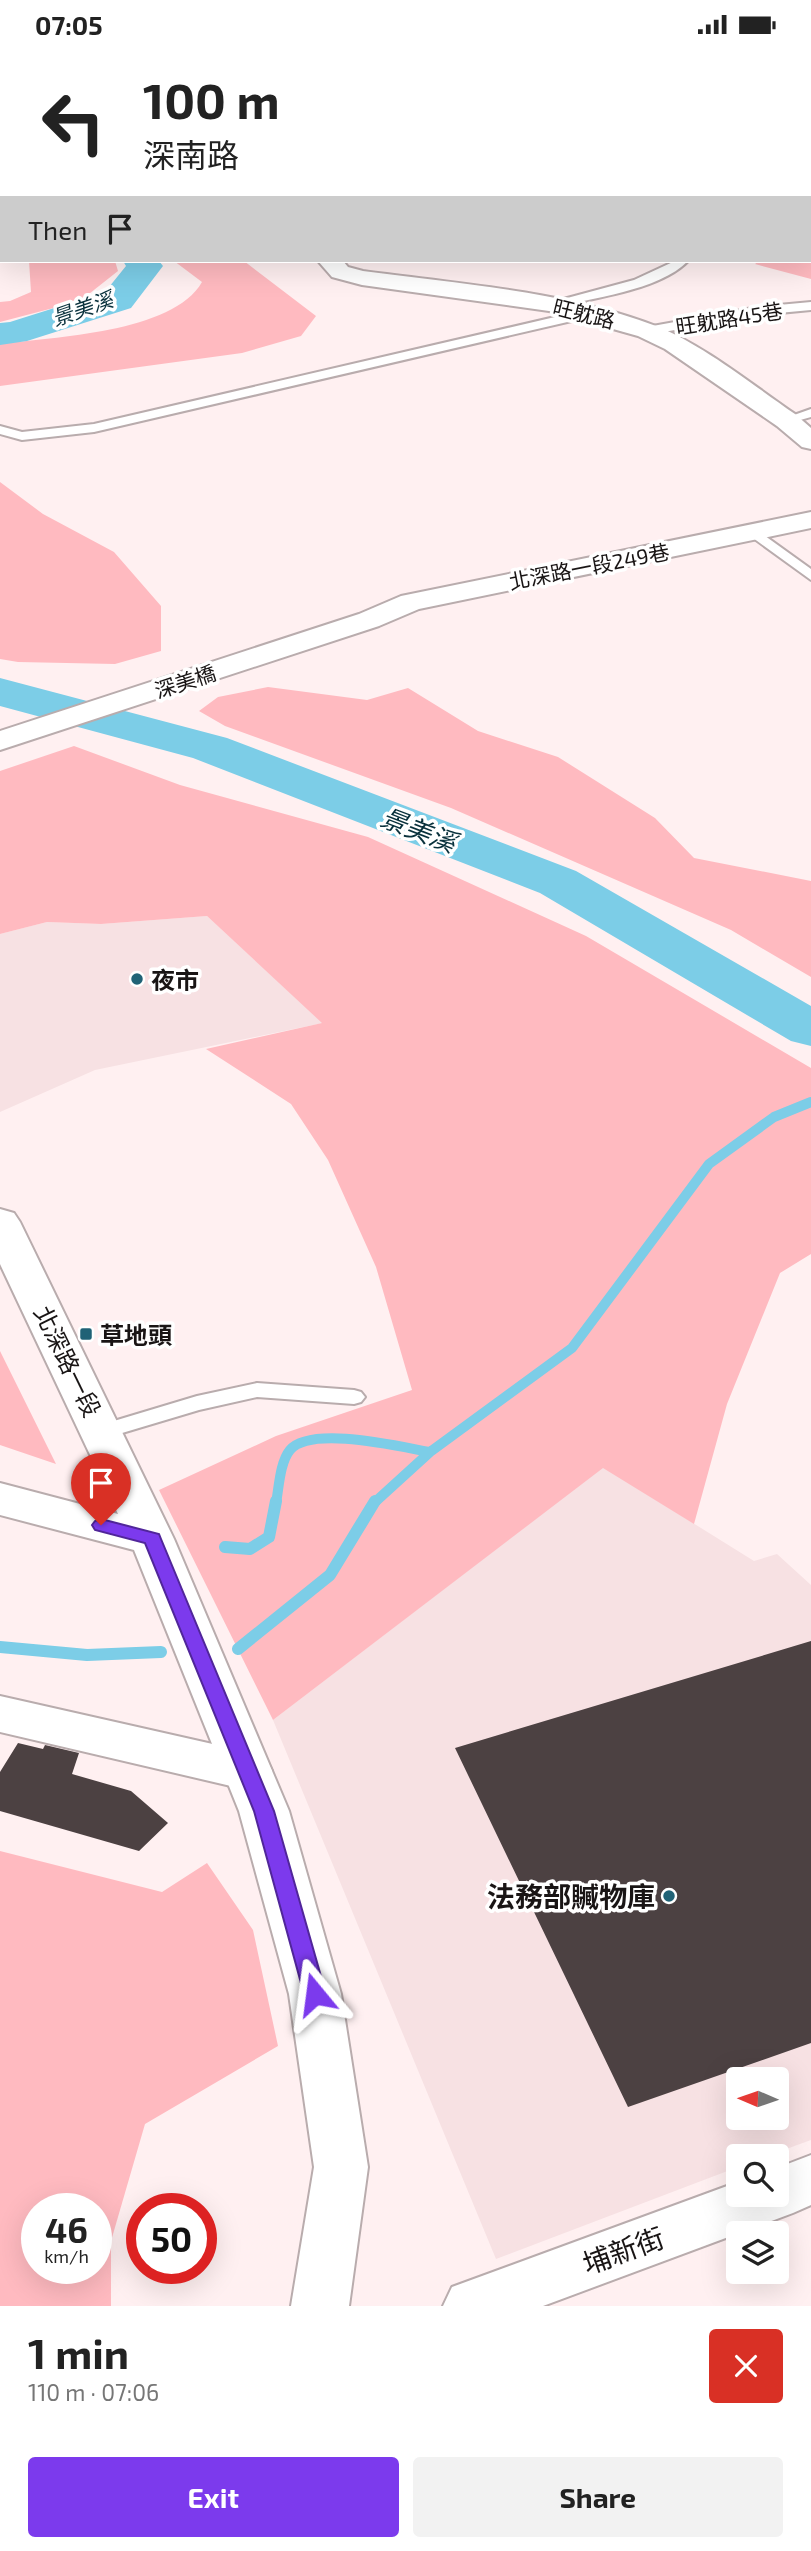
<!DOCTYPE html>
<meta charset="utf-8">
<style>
body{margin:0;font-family:"Exo 2","Noto Sans TC",sans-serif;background:#f2f2f2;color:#222;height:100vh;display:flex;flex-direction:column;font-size:26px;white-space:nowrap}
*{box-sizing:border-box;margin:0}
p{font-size:23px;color:#767676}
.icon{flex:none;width:38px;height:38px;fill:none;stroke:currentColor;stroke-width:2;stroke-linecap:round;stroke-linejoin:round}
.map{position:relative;height:2257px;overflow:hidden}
.panel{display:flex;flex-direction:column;background:#fff;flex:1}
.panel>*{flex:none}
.hud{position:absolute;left:0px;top:0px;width:812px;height:214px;box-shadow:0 7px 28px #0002;background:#fff;color:#222;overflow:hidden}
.needle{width:46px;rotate:272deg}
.fabs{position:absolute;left:726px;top:2018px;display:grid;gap:14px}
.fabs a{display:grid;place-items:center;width:63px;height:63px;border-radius:7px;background:#fff;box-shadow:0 7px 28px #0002;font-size:35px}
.speed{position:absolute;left:21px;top:2144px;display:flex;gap:14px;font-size:35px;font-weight:700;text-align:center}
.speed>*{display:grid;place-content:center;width:91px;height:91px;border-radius:50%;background:#fff;box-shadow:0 7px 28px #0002;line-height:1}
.speed small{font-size:18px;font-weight:400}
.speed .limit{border:10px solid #d22;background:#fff;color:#111}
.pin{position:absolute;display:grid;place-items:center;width:60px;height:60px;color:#fff;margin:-72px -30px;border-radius:50% 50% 50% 0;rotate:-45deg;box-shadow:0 0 7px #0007}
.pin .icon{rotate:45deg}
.me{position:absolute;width:77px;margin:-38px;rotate:344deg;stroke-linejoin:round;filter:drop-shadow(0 0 5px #0008)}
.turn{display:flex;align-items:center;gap:24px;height:147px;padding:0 28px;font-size:32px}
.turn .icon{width:91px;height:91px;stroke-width:2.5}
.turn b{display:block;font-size:49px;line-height:60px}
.then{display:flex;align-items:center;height:66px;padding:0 28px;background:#0003;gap:14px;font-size:26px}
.round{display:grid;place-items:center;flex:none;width:74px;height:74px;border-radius:7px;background:#f2f2f2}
.headline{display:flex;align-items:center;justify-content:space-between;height:119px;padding:0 28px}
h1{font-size:42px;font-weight:700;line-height:52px}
.primary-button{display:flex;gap:14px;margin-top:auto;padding:14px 28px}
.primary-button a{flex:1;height:80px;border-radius:7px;background:#7c3aed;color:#fff;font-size:28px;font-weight:700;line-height:80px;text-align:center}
.primary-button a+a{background:#f2f2f2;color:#222}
.status{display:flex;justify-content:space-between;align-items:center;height:49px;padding:0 35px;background:#fff;direction:ltr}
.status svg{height:19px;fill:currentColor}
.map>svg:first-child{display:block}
.built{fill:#f7e1e3;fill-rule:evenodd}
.green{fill:#ffbac0;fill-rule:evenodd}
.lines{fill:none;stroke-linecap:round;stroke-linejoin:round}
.stream-far1{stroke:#7ccde7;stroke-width:10}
.stream{stroke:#7ccde7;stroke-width:12}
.river{fill:#7ccde7;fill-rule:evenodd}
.building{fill:#4c4142}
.service-casing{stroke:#b9acad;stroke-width:4}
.minor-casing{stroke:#b9acad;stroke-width:4}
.secondary-casing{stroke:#b9acad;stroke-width:4}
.service{fill:#fff;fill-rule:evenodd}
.minor{fill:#fff;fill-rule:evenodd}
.secondary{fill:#fff;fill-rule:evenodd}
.route{fill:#7c3aed;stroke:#51269a;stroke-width:2}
.poi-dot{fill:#206276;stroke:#fff;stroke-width:2.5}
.labels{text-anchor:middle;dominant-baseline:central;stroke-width:7;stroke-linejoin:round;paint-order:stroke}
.far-water-label{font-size:21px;font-style:italic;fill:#09313c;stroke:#fff}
.far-street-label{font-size:21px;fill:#191515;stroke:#fff}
.poi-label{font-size:24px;font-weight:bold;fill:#191515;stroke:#fff;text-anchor:start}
.street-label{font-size:24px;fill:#191515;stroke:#fff}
.water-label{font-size:26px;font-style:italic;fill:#09313c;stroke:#fff}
.near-poi-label{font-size:28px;font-weight:bold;fill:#191515;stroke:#fff;text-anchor:end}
.near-street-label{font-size:28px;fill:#191515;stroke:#fff}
</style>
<div class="status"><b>07:05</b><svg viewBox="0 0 49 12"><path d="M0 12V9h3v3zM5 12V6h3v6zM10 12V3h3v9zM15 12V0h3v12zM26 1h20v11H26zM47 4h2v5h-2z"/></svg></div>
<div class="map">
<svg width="811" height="2257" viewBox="0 0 811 2257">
<rect width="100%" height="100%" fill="#fff0f1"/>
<path class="built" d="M207,867L323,974L95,1021L0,1063V885L47,873L101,875Z
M603,1418L754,1512L777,1505L811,1536V2091L767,2107H738V2118L496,2210L273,1671ZM738,2030H777V2068H738Z"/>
<path class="green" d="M811,150V230L755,215L759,212H810Z
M29,212H115L118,222L80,252L0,273V253L10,252L31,243Z
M174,212H244L316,267L301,287L242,304L0,337V295C53,288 173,284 202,233Z
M0,433L43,465L114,503L161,557V602L115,615L18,613L0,610Z
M268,638L367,651L408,639L478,682L558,708L655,769L694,809L811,832V928L731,881L451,759L225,677L199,662L218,648Z
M74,697L180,736L368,788L586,887L811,1019V1205L780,1224L727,1355L694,1475L603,1419L273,1671L159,1441L276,1387L412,1341L376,1218L328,1111L291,1055L206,1000L322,974L207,867L101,875L47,873L0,885V722Z
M0,1302L56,1415L0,1396Z
M0,1802L162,1843L207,1814L253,1881L278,1997L145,2075L111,2192V2257H0ZM37,2160H96V2219H37Z"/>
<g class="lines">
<path class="stream-far1" d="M276,1454C279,1438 280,1413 290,1401C311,1376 401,1398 430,1403
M374,1454L430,1403L572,1299L709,1115L774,1068L811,1053"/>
<path class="stream" d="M225,1498L250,1500L269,1488L276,1452
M0,1598L87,1606L161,1603
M238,1600L330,1526L375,1452"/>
<path class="river" d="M0,128H2V148H0Z
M123,212H159L163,217L131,259L27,292L0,296V274L10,273L105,243L126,217Z
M0,629L227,689L576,822L811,957V997L791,992L540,844L193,709L0,657Z"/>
</g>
<path class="building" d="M811,1592V1994L628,2058L455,1699Z
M18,1694L43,1700L45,1696L79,1704L72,1725L131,1742L168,1774L139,1802L0,1762V1723Z"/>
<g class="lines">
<defs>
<path id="service" d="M810,16H811V22H810Z
M810,203H811V209H810Z
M675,212H688C659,242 590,249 551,259L545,255L634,231Z
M811,253V261L758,266L647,286L641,282L647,278L758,258Z
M585,261L589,262V268L94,383L22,391L0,385V377L22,383L94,375Z
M811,360V368L786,375L780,371Z
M754,479L811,520V531L749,486V480Z
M257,1334L354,1341L361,1343L365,1348L361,1353L354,1355L257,1348L199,1361L102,1390L94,1388L91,1383L94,1378L197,1347Z"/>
<path id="minor" d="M125,0H146L124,2Z
M318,212H343L348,218L363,222C459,235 566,242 656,277C702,295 754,337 795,365L811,379V400L802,398L777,377L665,300L638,287L549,262L362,236L332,228Z
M811,463V479L419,560L379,577L0,701V682L359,565L401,547Z
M0,1647L248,1703L265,1708L272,1722L265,1736L248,1741L0,1683Z
M811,2106V2156L793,2164L543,2257H443L452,2238L738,2133V2146H777V2119Z"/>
<path id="secondary" d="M441,0H465L466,2H442Z
M810,130L811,131V145L810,144Z
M0,1160L14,1164L20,1173L174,1490L289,1762L341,1945L368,2118L349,2257H291L314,2118L289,1945L239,1762L134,1501L0,1466V1434L118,1465L0,1215Z"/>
</defs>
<use href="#service" class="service-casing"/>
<use href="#minor" class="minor-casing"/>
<use href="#secondary" class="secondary-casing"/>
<use href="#service" class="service"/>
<use href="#minor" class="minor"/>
<use href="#secondary" class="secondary"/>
</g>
<path class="route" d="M101,1470L159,1485L161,1490L274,1762L326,1945L323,1952L315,1954L308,1952L304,1945L254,1762L145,1494L95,1481L92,1476L95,1472Z"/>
<g class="poi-dot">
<circle cx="137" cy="930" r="7"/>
<rect x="79" y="1278" width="14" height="14" rx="3.5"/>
<circle cx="669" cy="1847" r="7"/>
</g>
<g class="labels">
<g class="far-water-label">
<text transform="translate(82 259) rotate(-19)">景美溪</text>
</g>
<g class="far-street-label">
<text transform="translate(584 264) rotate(14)">旺躭路</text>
<text transform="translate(729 269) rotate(-9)">旺躭路45巷</text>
<text transform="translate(589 517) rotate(-11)">北深路一段249巷</text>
<text transform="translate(185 632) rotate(-18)">深美橋</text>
</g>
<g class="poi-label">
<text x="151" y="930">夜市</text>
<text x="100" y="1285">草地頭</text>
</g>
<g class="street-label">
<text transform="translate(68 1312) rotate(64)">北深路一段</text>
</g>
<g class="water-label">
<text transform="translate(419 780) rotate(21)">景美溪</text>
</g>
<g class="near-poi-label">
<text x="655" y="1847">法務部贓物庫</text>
</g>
<g class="near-street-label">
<text transform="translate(623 2201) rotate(-20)">埔新街</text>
</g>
</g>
</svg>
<div class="fabs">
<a><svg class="needle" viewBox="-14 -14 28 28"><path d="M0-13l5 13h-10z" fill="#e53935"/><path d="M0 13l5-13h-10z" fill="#767676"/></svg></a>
<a><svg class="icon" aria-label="search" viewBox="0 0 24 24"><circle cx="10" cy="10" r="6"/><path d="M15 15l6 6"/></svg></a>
<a><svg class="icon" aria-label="layers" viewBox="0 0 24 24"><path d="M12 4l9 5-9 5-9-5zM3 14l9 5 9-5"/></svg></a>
</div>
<div class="speed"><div>46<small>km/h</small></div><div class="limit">50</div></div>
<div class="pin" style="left:101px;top:1476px;background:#d93025"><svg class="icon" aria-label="arrive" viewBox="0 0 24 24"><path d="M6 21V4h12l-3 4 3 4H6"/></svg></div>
<svg class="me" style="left:315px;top:1945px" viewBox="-20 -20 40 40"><path d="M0-17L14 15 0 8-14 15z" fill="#7c3aed" stroke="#fff" stroke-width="4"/></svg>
<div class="hud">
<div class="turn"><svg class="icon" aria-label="left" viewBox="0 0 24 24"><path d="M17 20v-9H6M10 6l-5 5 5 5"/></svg><div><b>100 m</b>深南路</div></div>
<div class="then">Then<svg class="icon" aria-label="arrive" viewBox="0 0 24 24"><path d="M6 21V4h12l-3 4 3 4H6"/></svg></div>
</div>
</div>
<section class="panel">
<div class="headline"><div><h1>1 min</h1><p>110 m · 07:06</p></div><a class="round" style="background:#d93025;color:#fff"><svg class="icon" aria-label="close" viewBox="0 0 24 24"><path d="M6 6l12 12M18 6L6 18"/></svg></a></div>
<div class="primary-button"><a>Exit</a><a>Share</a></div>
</section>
